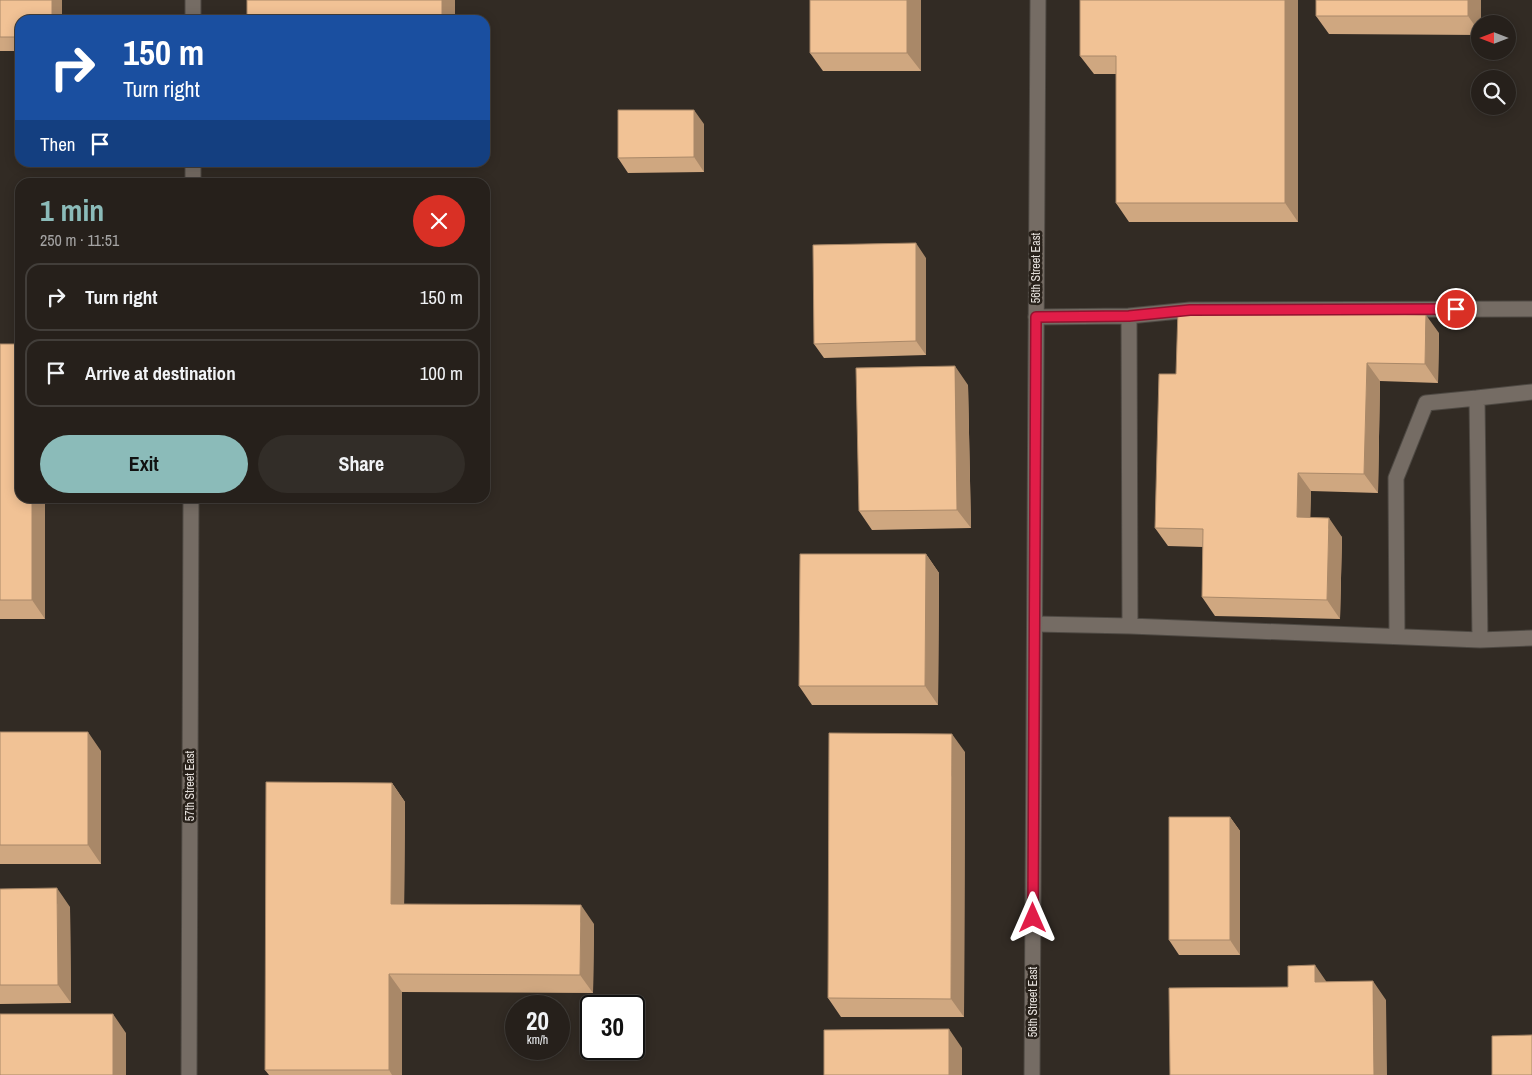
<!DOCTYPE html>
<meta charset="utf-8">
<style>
body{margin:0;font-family:"Archivo Narrow",sans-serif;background:#322d28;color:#f1f3f6;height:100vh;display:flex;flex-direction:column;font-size:19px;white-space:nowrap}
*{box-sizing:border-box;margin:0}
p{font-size:16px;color:#a4a3a3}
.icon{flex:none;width:28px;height:28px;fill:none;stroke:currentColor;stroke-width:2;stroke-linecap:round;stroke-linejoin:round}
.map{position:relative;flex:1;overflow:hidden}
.panel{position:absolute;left:15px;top:178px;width:475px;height:325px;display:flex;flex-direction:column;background:#26201b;border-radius:15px;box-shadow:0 2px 12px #0003,0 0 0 1px #423e3a}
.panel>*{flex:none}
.banner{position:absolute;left:15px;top:15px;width:475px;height:152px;border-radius:15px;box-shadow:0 2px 12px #0003,0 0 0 1px #423e3a;background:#1a4fa0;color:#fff;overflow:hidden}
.needle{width:32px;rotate:270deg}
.controls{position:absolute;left:1471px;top:15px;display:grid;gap:10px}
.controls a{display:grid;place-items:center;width:45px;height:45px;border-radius:50%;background:#26201b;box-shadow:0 2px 12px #0003,0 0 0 1px #423e3a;font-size:25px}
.speed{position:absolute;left:505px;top:995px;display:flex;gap:10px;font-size:25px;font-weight:700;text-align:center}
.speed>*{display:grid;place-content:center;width:65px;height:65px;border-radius:50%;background:#26201b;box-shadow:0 2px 12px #0003,0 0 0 1px #423e3a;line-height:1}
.speed small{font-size:12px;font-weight:400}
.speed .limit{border:2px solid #111;border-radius:8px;background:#fff;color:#111}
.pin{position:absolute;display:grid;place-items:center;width:42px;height:42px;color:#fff;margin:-21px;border:2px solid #fff;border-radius:50%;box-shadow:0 1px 5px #0007}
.me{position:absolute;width:55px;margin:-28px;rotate:0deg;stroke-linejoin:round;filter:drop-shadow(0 0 4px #0008)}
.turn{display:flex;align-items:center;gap:18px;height:105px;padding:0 25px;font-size:22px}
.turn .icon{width:65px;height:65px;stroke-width:2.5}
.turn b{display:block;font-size:35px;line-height:42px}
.then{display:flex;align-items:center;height:48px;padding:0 25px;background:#0003;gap:10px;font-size:19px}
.round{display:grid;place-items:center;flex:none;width:52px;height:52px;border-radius:26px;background:#322d28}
.summary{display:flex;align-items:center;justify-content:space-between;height:85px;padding:0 25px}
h1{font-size:30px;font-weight:800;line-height:38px;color:#8bbbb9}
.action{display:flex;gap:10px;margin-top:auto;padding:10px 25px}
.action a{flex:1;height:58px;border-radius:30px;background:#8bbbb9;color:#111;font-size:20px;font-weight:800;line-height:58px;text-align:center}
.action a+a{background:#322d28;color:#f1f3f6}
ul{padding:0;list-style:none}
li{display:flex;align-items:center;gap:15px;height:68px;margin:0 10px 8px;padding:0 15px;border:2px solid #423e3a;border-radius:15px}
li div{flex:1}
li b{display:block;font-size:19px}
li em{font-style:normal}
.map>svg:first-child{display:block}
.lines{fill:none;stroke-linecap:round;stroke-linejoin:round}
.lane-casing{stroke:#4e4943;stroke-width:17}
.street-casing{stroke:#4e4943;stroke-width:17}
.lane{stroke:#756c64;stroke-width:15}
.street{stroke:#756c64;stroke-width:15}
.wall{fill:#cfa780}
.shaded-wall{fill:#a98868}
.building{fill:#f1c295;stroke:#a98868}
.route-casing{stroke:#92132f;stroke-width:12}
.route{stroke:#e11d48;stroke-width:9}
.labels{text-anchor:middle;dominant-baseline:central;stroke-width:5;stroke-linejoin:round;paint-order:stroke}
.street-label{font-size:12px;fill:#e6e1dd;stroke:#28211a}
</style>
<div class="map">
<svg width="1532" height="1075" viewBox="0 0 1532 1075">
<rect width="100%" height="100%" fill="#322b24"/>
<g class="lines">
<defs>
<path id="lane" d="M1129,316L1190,310L1532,309
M1532,392L1477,398L1480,640L1532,638
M1035,624L1130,626L1129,316L1036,317
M1130,626L1480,640
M1397,636L1396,478L1426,403L1477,398"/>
<path id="street" d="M193,20V0
M193,182V162
M189,1075L191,498
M1032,1075L1038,0"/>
</defs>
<use href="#lane" class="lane-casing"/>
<use href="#street" class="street-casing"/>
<use href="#lane" class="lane"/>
<use href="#street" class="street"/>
</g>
<path class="wall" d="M0,0H62V20H20V51H0Z
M921,0V71H823L810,53Z
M1298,0V222H1129L1116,203V74H1094L1080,56Z
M1316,0H1481V24H1480V35L1329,34L1316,16Z
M704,124V172L628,173L618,158Z
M926,258V355L824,358L814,344Z
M1439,333L1438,383L1380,381L1378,493L1311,491L1310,517L1342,537L1340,619L1215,616L1202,597L1203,547L1168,546L1155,528L1176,374Z
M0,344L45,619H0Z
M968,385L971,528L872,530L859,511Z
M926,554L939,573L938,705H812L799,686Z
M0,732L101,751V864H0Z
M965,752L964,1017H841L828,998Z
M392,783L405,802L404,904L594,924L593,993L402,992V1075H269L265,1070Z
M1230,817L1240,831V955H1179L1169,940Z
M0,889L70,907L71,1003L0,1004Z"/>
<path class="shaded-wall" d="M52,0H62V20H52Z
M442,0H455V20H442Z
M907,0H921V71L907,53Z
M1285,0H1298V222L1285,203Z
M1468,0H1481V24H1480V33L1468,16Z
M694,110L704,124V172L694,157Z
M916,243L926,258V355L916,341Z
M1426,315L1439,333L1438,383L1425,364Z
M1367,363L1380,381L1378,493L1364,474Z
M955,366L968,385L971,528L957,510Z
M1298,473L1311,491L1310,536L1297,517Z
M32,498H45V619L32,600Z
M1329,518L1342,537L1340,619L1327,600Z
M926,554L939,573L938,705L925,686Z
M88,732L101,751V864L88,845Z
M952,734L965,752L964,1017L951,999Z
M392,783L405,802L404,923L391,904Z
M1230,817L1240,831V955L1230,940Z
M57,888L70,907L71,1003L58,985Z
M581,905L594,924L593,993L580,975Z
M1315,965L1328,984L1315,982Z
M389,974L402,992V1075H392L389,1070Z
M1373,981L1386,1000L1387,1075H1374Z
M113,1014L126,1033V1075H113Z
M949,1029L962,1048V1075H949Z"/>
<path class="building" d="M0,0H52V20H20V37H0Z
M247,0H442V20H247Z
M810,0H907V53H810Z
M1080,0H1285V203H1116V56H1080Z
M1316,0H1468V16H1316Z
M618,110H694V157L618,158Z
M916,243V341L814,344L813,245Z
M1178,309L1426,315L1425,364L1367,363L1364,474L1298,473L1297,517L1329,518L1327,600L1202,597L1203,529L1155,528L1159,374H1176Z
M0,344H20V498H32V600H0Z
M955,366L957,510L859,511L856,368Z
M800,554H926L925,686H799Z
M0,732H88V845H0Z
M829,733L952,734L951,999L828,998Z
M266,782L392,783L391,904L581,905L580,975L389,974V1070H265Z
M1169,817H1230V940H1169Z
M57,888L58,985H0V889Z
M1315,965V982L1373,981L1374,1075H1170L1169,988L1288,987V966Z
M0,1014H113V1075H0Z
M949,1029V1075H824V1030Z
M1532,1035V1075H1492V1036Z"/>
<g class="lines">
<defs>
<path id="route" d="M1033,918L1036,317L1129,316L1190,310L1456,309"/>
</defs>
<use href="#route" class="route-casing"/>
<use href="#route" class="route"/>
</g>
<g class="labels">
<g class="street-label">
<text transform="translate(1036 268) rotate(-90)">56th Street East</text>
<text transform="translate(190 786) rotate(-90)">57th Street East</text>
<text transform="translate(1033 1002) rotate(-90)">56th Street East</text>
</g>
</g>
</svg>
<div class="controls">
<a><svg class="needle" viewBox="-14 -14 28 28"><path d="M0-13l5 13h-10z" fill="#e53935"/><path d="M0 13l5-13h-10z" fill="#a4a3a3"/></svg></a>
<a><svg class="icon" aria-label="search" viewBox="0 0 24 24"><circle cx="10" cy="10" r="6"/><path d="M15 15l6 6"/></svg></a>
</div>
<div class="speed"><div>20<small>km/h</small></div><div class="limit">30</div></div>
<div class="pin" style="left:1456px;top:309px;background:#d93025"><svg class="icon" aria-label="arrive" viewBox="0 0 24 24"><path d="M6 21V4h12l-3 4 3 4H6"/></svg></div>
<svg class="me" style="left:1033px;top:918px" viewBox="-20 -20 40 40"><path d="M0-17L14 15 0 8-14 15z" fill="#e11d48" stroke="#fff" stroke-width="4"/></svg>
<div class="banner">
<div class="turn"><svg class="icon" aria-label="right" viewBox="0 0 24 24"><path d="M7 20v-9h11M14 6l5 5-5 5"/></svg><div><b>150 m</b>Turn right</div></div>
<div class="then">Then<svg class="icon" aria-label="arrive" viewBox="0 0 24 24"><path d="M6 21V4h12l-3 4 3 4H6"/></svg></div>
</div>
<section class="panel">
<div class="summary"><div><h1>1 min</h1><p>250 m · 11:51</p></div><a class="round" style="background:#d93025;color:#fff"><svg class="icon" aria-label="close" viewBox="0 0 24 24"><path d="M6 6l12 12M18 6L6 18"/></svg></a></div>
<ul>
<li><svg class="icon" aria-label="right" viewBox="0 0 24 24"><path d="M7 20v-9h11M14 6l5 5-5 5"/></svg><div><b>Turn right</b></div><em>150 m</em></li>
<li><svg class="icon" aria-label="arrive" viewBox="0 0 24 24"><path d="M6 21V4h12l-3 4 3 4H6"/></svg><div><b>Arrive at destination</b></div><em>100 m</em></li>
</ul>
<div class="action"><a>Exit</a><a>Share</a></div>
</section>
</div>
